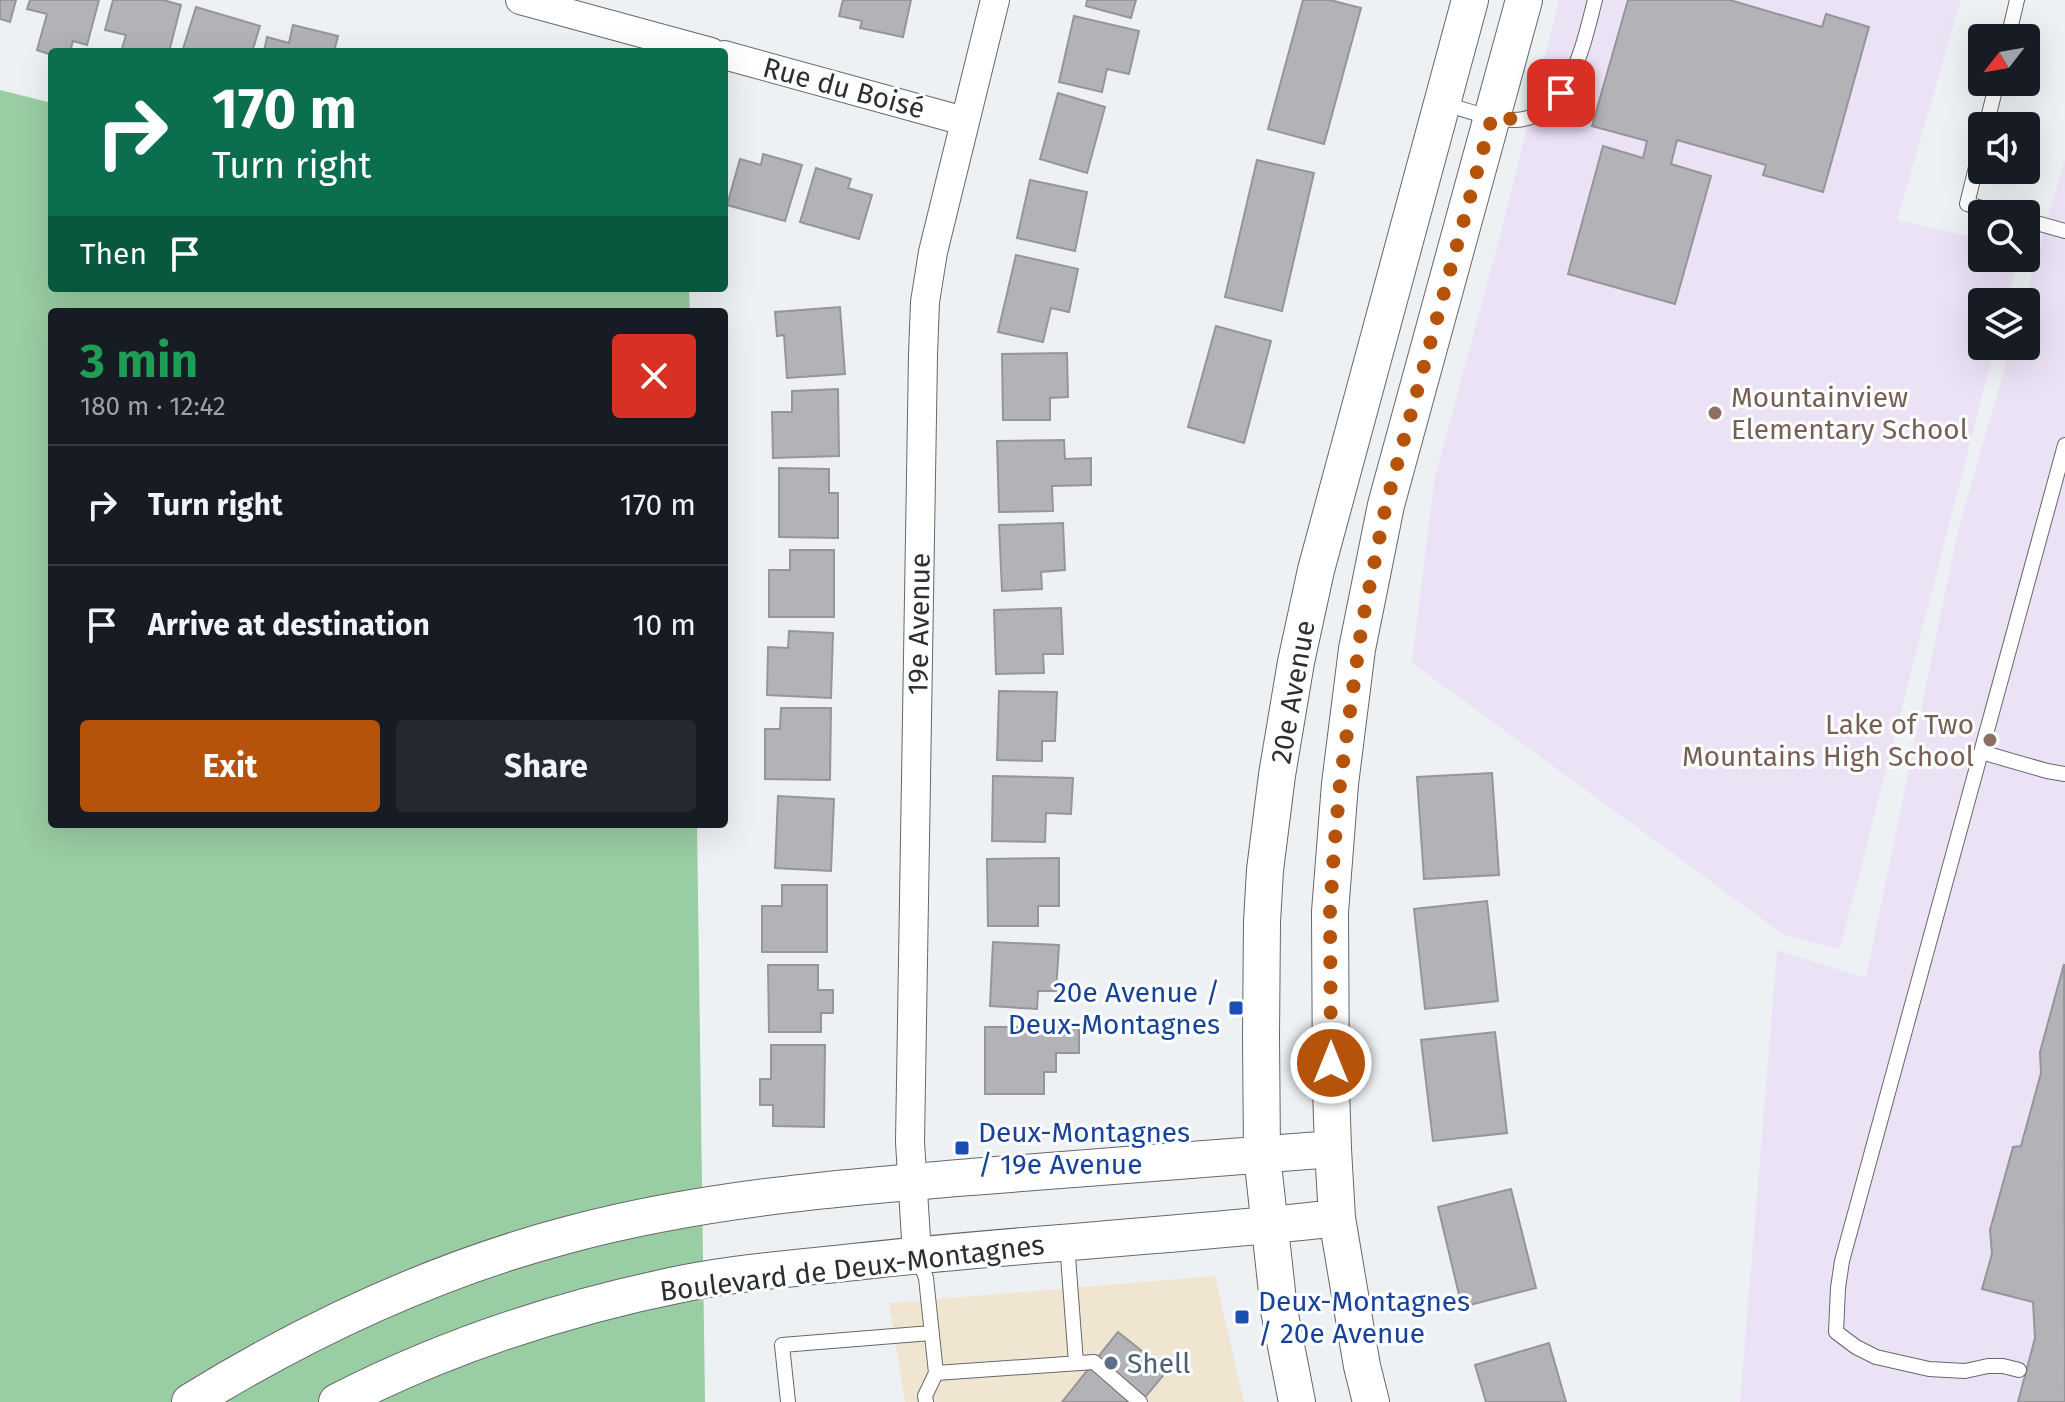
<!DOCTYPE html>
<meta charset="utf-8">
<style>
body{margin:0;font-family:"Fira Sans",sans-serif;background:#242831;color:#f1f3f6;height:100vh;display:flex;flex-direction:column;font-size:30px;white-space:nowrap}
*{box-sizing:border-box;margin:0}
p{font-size:26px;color:#9ea1a6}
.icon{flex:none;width:44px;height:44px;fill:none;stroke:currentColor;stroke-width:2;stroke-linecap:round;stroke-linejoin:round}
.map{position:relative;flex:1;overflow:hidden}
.sheet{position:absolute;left:48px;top:308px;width:680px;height:520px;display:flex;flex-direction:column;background:#171b24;border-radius:8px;box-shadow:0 8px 32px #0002}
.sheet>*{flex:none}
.banner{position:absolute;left:48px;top:48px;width:680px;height:244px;border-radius:8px;box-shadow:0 8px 32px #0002;background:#0b6e4f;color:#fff;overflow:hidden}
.needle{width:52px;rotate:239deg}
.tools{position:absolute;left:1968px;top:24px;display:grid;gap:16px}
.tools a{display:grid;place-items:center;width:72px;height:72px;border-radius:8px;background:#171b24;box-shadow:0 8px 32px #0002;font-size:40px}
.pin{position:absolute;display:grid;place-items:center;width:68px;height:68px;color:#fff;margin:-34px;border-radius:16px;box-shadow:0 4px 12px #0006}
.me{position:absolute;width:88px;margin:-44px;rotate:0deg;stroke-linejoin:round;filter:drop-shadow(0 0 6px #0008)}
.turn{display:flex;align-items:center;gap:28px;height:168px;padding:0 32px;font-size:36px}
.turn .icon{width:104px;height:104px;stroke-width:2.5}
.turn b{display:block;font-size:56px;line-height:68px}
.then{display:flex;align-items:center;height:76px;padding:0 32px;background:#0003;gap:16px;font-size:30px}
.round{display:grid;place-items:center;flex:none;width:84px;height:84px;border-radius:8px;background:#242831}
.summary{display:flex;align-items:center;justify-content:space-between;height:136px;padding:0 32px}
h1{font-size:48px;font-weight:700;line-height:60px;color:#1e9e55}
.cta{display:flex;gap:16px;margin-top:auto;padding:16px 32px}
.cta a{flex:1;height:92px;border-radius:8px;background:#b45309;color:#fff;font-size:32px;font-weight:700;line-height:92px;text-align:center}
.cta a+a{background:#242831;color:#f1f3f6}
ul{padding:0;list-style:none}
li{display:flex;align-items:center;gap:24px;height:120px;padding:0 32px;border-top:2px solid #363941}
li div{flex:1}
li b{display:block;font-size:30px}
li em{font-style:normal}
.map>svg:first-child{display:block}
.commercial{fill:#f0e5d1}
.education{fill:#ece2f6}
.forest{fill:#99cda3}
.building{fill:#b3b2b6;stroke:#969599;stroke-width:2}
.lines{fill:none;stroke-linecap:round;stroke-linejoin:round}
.service-casing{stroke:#65686a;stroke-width:16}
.minor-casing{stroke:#65686a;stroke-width:30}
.tertiary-casing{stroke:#65686a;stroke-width:38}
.service{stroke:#fff;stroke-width:14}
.minor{stroke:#fff;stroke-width:28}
.tertiary{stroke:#fff;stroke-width:36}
.route{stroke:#b45309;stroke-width:14;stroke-dasharray:0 25.2}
.education-dot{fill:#8d6e63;stroke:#fdfefe;stroke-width:3}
.transit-dot{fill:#1a4fb4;stroke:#fdfefe;stroke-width:3}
.service-dot{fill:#5c6f8a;stroke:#fdfefe;stroke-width:3}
.labels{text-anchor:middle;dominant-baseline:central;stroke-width:6;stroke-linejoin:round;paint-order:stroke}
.street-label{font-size:28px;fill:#2d2e2f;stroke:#fdfefe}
.education-label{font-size:28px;fill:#785e54;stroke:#fdfefe;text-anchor:start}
.transit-label{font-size:28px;fill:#164399;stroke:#fdfefe;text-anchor:start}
.service-label{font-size:28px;fill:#4e5e75;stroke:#fdfefe;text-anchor:start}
</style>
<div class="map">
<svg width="2065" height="1402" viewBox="0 0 2065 1402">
<rect width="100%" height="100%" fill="#eef1f4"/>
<path class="commercial" d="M1215,1276L1244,1402H905L889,1303Z"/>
<path class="education" d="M1559,0H1961L1897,220L1982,239V258H2018L2007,302H1982V346H1995L1840,949L1784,935L1412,663L1434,481L1498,243Z
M2065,159V1402H1740L1777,950L1866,978L1958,530L2011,346H2026V302H2024Z"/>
<path class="forest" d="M0,90L52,103V288H689L690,312H52V824H697L705,1402H0Z"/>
<path class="building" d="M0,0H16L10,22L0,19Z
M30,0H99L87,45L73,41L70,52H52V55L37,50L47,14L27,9Z
M113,0H163L181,5L169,52H121L126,35L105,30Z
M843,0H911L903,37L860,28L862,21L839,16Z
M1087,0H1136L1131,18L1086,6Z
M1303,0H1330L1361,8L1324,144L1268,129Z
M1628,0H1730L1822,27L1826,14L1869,27L1823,192L1763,175L1766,165L1677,140L1671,164L1711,176L1675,304L1568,274L1603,146L1643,158L1647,141L1592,126Z
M196,7L260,26L252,52H182Z
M1074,16L1139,31L1129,74L1107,69L1102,92L1059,82Z
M293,25L338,36L334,52H264L267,37L289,43Z
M1058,93L1105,107L1087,173L1040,159Z
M763,154L802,165L785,221L727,205L740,159L761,165Z
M1257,160L1314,173L1282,311L1225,297Z
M816,168L851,179L848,188L872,195L859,239L800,222Z
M1030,180L1087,192L1075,251L1017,238Z
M1016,255L1078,269L1069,312L1051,308L1043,342L998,332Z
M840,307L845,374L787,378L784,335L777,336L775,312Z
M1216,326L1271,341L1244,443L1188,427Z
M1067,353L1068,397L1050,398V420H1003L1002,354Z
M838,389L839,456L773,458L772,412H792V391Z
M1064,440L1065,459L1091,458V485L1052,486L1053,511L999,512L997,441Z
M779,468L829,469V493H838V538L779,537Z
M1063,523L1065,570L1041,572L1042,589L1002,591L999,525Z
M790,550H834V617H769V570H790Z
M1061,608L1063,654H1043L1044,673L996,674L994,610Z
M789,631L833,633L831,698L767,695L768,647L788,648Z
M999,691L1057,692L1055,741H1042V761L997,760Z
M781,708H831L830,780L765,779V729H780Z
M1492,773L1499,875L1424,879L1417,777Z
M993,776L1073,778L1071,814L1046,813L1045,842L992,841Z
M778,796L834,799L831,871L775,868Z
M1059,858V906H1038V926H988L987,859Z
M782,885H827V952H762V906H782Z
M1487,901L1498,1001L1425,1009L1414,909Z
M993,942L1059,945L1056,991H1038L1037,1009L990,1006Z
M2064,964L2065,1402H2018L2035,1338L2033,1302L1982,1289L1992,1254L1990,1230L2013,1147L2021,1146L2041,1073L2040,1052Z
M768,965H818V990H833V1013H821V1032H769Z
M985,1027H1079V1053H1056V1072H1044V1094H985Z
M1495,1032L1507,1133L1433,1141L1421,1040Z
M771,1045H825L824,1127L773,1126V1105H760V1079H771Z
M1511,1189L1536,1288L1462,1307L1438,1207Z
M1118,1332L1167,1371L1141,1402H1062Z
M1549,1343L1566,1402H1486L1475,1365Z"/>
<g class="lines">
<defs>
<path id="service" d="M2008,38L2017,0
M1442,103C1464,109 1490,120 1514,120C1570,119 1584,41 1595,0
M1986,126L1997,82
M1982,143L1967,204L2004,214
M2026,220L2065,231
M1981,752L2047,771L2065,774
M1067,1243L1076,1363
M917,1255L926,1278L936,1373L1094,1362L1140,1402
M2019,1370L2003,1366H1988L1965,1371L1929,1369L1876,1357L1856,1347L1836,1332L1838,1288L1842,1261L2065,445
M788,1402L782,1345L931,1333
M926,1402L925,1396L936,1373"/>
<path id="minor" d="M520,0L711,52
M724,55L964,121
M917,1255L910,1142L923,355L925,302L933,252L995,0"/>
<path id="tertiary" d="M190,1402C310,1328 434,1270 571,1234C702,1199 837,1188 971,1177C1092,1167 1212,1159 1333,1149
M337,1402C447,1346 565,1307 686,1283C741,1272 798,1268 854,1262C1015,1244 1177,1236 1337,1218
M1297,1402L1279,1310L1262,1155L1261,1036L1262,922L1265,870L1277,775L1296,662L1316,570L1470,0
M1371,1402L1362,1366L1337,1218L1333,1149L1331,1088L1330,912L1340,784L1357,649L1386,505L1524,0"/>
</defs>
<use href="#service" class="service-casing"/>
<use href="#minor" class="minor-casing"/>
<use href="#tertiary" class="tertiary-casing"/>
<use href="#service" class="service"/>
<use href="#minor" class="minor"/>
<use href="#tertiary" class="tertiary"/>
</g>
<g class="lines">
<path class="route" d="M1331,1063L1330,912L1334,851L1340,784L1362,624L1386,505L1492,117C1523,122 1541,117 1561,93"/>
</g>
<g class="education-dot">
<circle cx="1715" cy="413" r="8"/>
<circle cx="1990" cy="740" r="8"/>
</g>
<g class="transit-dot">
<rect x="1228" y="1000" width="16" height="16" rx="4"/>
<rect x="954" y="1140" width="16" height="16" rx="4"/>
<rect x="1234" y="1309" width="16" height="16" rx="4"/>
</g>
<circle class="service-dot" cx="1111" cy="1363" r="8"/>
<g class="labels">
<g class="street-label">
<text transform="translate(844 88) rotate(15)">Rue du Boisé</text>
<text transform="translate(919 624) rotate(-89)">19e Avenue</text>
<text transform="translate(1293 692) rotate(-80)">20e Avenue</text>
<text transform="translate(852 1268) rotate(-7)">Boulevard de Deux-Montagnes</text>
</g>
<g class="education-label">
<text x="1731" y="397">Mountainview<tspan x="1731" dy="32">Elementary School</tspan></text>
<text x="1974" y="724" text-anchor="end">Lake of Two<tspan x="1974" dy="32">Mountains High School</tspan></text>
</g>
<g class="transit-label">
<text x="1220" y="992" text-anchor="end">20e Avenue /<tspan x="1220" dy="32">Deux-Montagnes</tspan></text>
<text x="978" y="1132">Deux-Montagnes<tspan x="978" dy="32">/ 19e Avenue</tspan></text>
<text x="1258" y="1301">Deux-Montagnes<tspan x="1258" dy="32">/ 20e Avenue</tspan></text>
</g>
<g class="service-label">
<text x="1127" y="1363">Shell</text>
</g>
</g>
</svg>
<div class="tools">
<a><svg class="needle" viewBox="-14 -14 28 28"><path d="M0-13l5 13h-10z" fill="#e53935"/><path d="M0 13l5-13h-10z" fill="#9ea1a6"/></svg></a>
<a><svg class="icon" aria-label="sound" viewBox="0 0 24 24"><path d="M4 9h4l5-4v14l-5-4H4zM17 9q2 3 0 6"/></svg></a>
<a><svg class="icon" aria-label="search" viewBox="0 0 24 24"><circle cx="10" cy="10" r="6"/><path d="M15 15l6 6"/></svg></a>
<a><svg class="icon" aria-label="layers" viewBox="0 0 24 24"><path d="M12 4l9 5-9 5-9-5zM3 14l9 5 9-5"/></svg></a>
</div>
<div class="pin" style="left:1561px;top:93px;background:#d93025"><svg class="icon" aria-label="arrive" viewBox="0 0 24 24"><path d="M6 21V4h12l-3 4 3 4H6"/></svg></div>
<svg class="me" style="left:1331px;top:1063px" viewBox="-20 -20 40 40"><circle r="17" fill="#b45309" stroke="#fff" stroke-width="3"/><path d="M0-11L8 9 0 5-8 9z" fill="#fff"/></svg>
<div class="banner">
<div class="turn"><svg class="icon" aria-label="right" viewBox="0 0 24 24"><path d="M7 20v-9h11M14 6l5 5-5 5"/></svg><div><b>170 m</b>Turn right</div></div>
<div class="then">Then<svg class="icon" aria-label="arrive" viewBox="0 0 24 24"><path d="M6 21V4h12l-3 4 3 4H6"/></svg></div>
</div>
<section class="sheet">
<div class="summary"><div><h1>3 min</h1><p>180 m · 12:42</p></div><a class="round" style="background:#d93025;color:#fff"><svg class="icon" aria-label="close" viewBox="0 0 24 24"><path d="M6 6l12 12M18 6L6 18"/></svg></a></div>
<ul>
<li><svg class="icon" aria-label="right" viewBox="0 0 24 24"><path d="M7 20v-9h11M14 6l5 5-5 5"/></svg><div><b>Turn right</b></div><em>170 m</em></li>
<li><svg class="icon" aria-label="arrive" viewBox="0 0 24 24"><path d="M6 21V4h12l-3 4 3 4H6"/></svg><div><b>Arrive at destination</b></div><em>10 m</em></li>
</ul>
<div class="cta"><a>Exit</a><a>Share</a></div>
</section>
</div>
